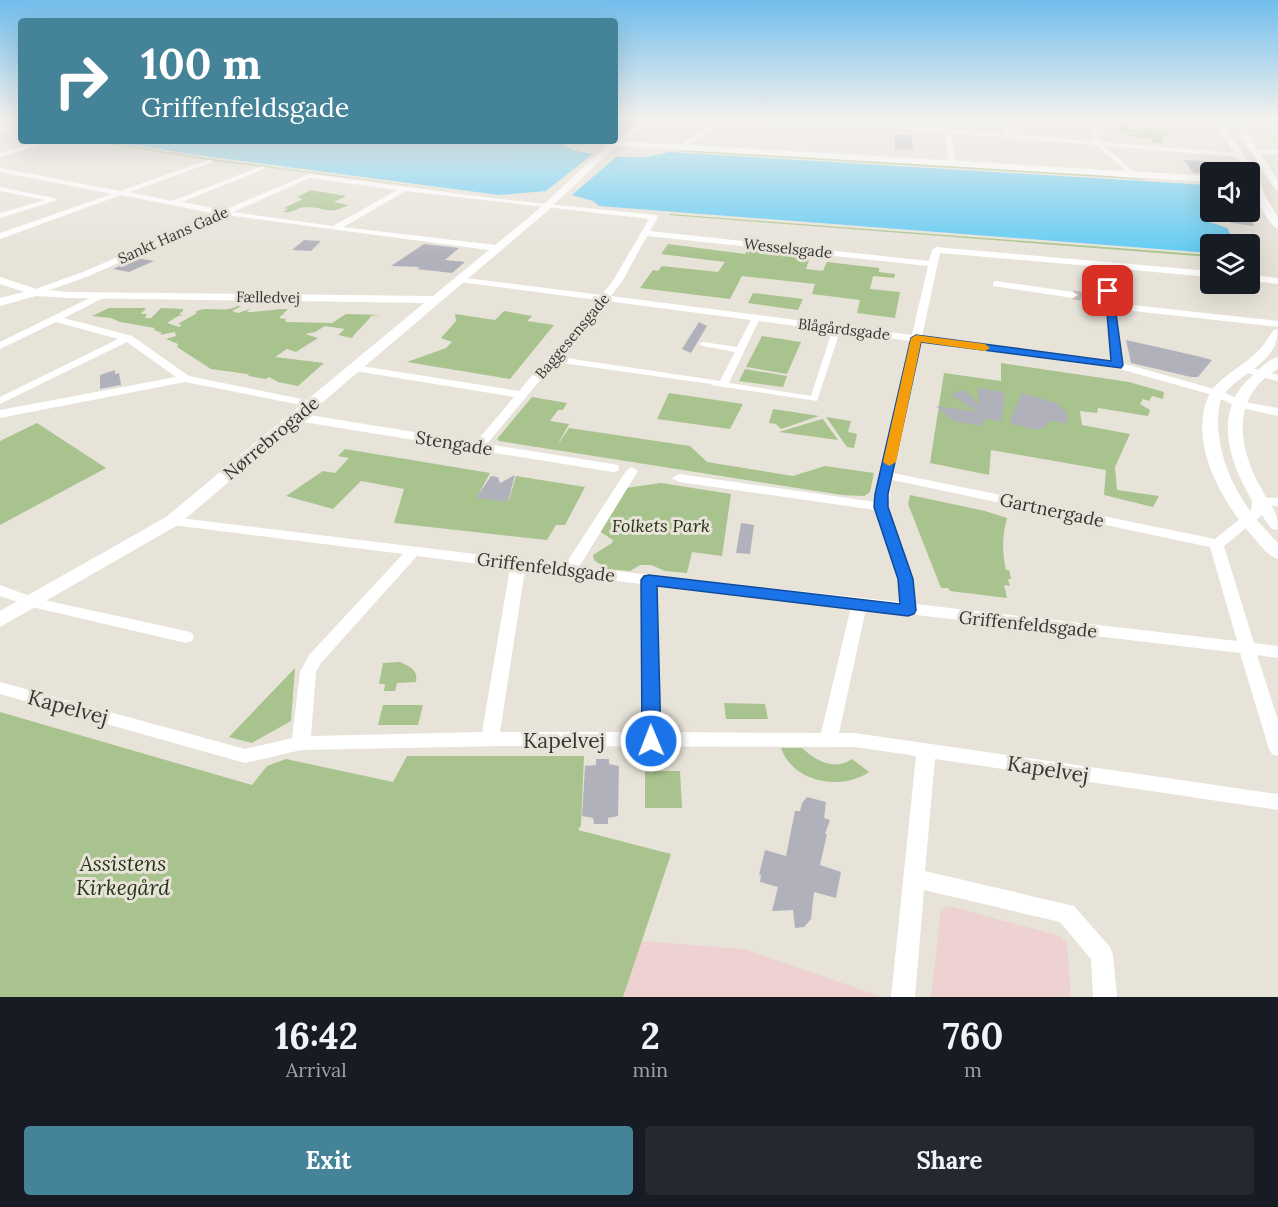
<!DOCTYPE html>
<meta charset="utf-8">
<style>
body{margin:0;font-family:Lora,serif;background:#242831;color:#f1f3f6;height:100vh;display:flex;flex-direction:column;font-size:22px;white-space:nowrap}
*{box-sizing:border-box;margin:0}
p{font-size:20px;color:#9ea1a6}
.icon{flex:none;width:33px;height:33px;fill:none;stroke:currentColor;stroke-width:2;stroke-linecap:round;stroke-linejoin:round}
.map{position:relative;height:997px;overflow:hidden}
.side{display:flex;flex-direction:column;background:#171b24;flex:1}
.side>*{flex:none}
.top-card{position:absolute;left:18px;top:18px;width:600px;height:126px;border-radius:6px;box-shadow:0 6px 24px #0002;background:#458398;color:#fff;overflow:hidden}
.buttons{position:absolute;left:1200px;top:162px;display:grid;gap:12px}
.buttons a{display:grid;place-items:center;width:60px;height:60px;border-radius:6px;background:#171b24;box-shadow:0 6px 24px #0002;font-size:30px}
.pin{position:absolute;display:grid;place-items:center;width:51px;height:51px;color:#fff;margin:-26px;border-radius:12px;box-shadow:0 3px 9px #0006}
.me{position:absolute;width:66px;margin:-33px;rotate:359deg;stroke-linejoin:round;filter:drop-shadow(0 0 4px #0008)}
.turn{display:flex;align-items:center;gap:21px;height:126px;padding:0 24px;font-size:27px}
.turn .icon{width:78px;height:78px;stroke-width:2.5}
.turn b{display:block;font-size:42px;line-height:51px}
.eta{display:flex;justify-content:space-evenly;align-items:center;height:102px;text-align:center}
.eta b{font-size:36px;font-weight:800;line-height:42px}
.button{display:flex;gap:12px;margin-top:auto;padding:12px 24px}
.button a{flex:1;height:69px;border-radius:6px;background:#458398;color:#fff;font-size:24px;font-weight:800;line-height:69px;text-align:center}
.button a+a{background:#242831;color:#f1f3f6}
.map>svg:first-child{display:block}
.education{fill:#edd2d1}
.green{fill:#a8c38d}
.water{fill:#5ecaf3}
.building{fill:#b1b1bb}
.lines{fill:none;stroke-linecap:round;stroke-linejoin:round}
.minor-tunnel{stroke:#c4c0b8;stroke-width:9;stroke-dasharray:9 4.5;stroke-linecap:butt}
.pedestrian{fill:#fff;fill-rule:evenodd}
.minor{fill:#fff;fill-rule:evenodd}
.tertiary{fill:#fff;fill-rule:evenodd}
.route{fill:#1a73e8;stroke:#114b97;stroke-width:1.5}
.slow{fill:#f59e0b}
.labels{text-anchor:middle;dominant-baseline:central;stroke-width:6;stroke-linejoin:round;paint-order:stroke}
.far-street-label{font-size:15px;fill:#383632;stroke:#e7e3d9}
.street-label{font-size:18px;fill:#383632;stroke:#e7e3d9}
.park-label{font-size:18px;font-style:italic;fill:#263514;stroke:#e7e3d9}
.near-street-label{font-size:21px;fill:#383632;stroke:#e7e3d9}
.near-park-label{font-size:21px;font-style:italic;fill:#263514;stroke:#e7e3d9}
</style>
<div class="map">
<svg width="1278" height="997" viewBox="0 0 1278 997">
<rect width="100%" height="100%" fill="#e7e3d9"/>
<path class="education" d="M949,906L1060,936L1067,943L1071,997H931L941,910Z
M641,941L744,949L883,997H623Z"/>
<path class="green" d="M1122,126L1139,131L1138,129H1144L1143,127L1157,130L1173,129L1176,131H1172L1162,139L1163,143H1153L1151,138L1122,136L1136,133H1113L1121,130L1114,127Z
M91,141H101L198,157L462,192L208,160Z
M694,150L1092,174L1150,180L673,151Z
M311,190L346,196L334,202L348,205C328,216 326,207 306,207C297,207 292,214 283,212L288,209L284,208L303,199L297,197Z
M670,214L1210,255V257L669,215Z
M668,244L745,254L749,246L805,253L802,259L809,260L806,269L823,271L827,262L879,268V272L895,274L894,278L873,276L870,289L900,292L895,318L857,313L860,300L812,294L815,284L742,276L730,299L640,288L653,270L658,271L662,266L718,272L725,262L661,254Z
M753,293L803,299L798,310L748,303Z
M238,306H241L232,311L238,313L250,309L247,312C262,312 272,309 288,309L279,318L286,319L285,322L332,323L346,314L380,315L371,316C365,325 358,329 352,338L338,335L345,329L325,326L315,332L305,334L318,338L296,352L287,349L275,357L324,363L298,386L278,382L269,377L266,379L248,376L249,374H247L211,369L177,347L178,344L166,339L176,336L175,332L160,335L162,333L154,330L155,328L120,322L111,318L92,316L109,308H146L141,314H147L145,318H151L161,308L183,309V311L179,314L183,315L178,316L167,323L179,327L182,325L178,324L197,313L195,312C208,305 222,314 238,306Z
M504,311L532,316L527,321L554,325L510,379L407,362L446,348L452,342L441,338L456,321L455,314L495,320Z
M762,336L801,342L787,374L746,367Z
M1001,363L1129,382L1164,392L1163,399L1152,396L1149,401L1143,399L1140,404L1150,410L1148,416L1098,408L1097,413L1080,411L1082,425L1130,434L1115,467L1117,490L1159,496L1153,507L1104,495L1106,470L991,450L989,475L930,463L944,373L1001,381Z
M745,369L787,376L783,387L739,381Z
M669,393L743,404L730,429L657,419Z
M532,397L567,403L563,410H558L550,421L569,424L557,446L569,428L690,446L707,462L793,476L825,466L874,473L870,492L864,496L842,495L499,441L497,439Z
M773,409L819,416L781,429L776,424L769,423Z
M826,417L851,421L848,432L857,434L854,448L847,447Z
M823,419L838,440L779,432L822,419Z
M37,423L106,468L0,525V441Z
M345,449L490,473L477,497L509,500L516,476L585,487L565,525H556L547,540L394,523L404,489L361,481L333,509L286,496L323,471L335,473L349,458L338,456Z
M661,483L731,494L722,556L692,552L687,573L665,571L651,565H640L630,571L607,569L594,560L593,555L612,543L613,540L599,531L626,488Z
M910,495L985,511L1007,518C1002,537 1002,551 1006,570H1009L1011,579H1008L1010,586L1004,585L1007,598L950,591L948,588H941L908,504Z
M400,662C410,667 418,669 416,682L397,683L395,691H384L385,684H379L383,663Z
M295,668L291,721L252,743L229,737Z
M724,703L765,704L768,719H726Z
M383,705H423L418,725H378Z
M0,712L252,785L267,766L286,759L393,782L407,756H584L581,825L578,830L671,854L623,997H0Z
M781,748H802C816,761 835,771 852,759L869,772C842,791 793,783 781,748Z
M645,771H680L682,808H645Z"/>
<path class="water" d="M109,141H537L564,144L573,150L593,154L546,191L499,195L197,155Z
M670,152L1207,185L1210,192V204L1203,208L1210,222L1227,228L1236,244H1210V253L599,206L593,201L572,195L616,157H646Z"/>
<path class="building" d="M895,134L912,135L913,150L895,149Z
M1183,160L1206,161L1216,172L1194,173Z
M1227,212H1248L1254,226L1231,223Z
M304,240L321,241L311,251L292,250Z
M424,244L459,248L445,260L465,262L452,273L417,269L420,267L391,266Z
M137,258L154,261L129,272L113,269Z
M699,322L707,326L691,353L682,349Z
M1126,340L1197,356L1212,360L1198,377H1191L1131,363Z
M115,370V374L119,373L121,385L100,389V375Z
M978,388L1004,392L1002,422L986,418L981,426L953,421L936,406L978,412L950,394L965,390L979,405Z
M1022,393L1056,403L1067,412L1068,423L1051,421L1041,429H1033L1009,423Z
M515,475L508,502L476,498L491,476L498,477L500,483Z
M741,523L754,525L750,554L736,553Z
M596,759H609V764L619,766L618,816L608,818V824H594L593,818L582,816L585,766L596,765Z
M807,797L826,802L824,818L830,820L825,834H827L820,865L841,872L836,898L814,892L811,919L804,927L795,928L793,910L772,911L778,887L760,882L761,875H759L765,850L786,856L795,811H800L802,803Z"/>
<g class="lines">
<path class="minor-tunnel" d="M1073,295L1089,297"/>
<path class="pedestrian" d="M753,316H756L760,318L729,383L811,396L833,328L834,326H840L841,328L817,401L711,385V381H720L735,352L703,346L699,344L703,342L737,347Z"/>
<path class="minor" d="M723,119H730L683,147L678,146Z
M793,119H814L1003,134L1002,119H1008L1009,134L1093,141L1088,119H1094L1100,142L1240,153L1243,155L1240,157L1104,146L1136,173L1137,175L1133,177L1096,145L951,133L955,164L952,166L949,164L944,133Z
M42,141H52L0,157V153Z
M1255,150H1278V154L1253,153Z
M211,159L213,162L130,192L172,201L262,166L266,168L264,169L182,202L224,210L309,174L499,199L657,215L658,217L650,231L929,261L932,250L936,247L1210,271V277L1110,268L1114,303L1278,321V327L1115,309L1122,363L1221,391L1244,402L1278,408V416L1237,407L1213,395L1116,368L921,342L893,473L1215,539L1251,510L1253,497L1278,498V506L1265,505L1263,514L1224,546L1254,643L1278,646V658L1257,655L1278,720V756L1272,754L1269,749L1240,653L866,609L839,733H855L1278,794V810L935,759L925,871L1074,906L1110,947L1113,955L1117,997H1093L1091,959L1060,922L924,890L915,997H891L916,756L855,747L503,746L301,750L245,763L0,694V682L245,749L292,738L300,672L309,655L403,554L172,525L167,524L165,521L167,518L172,517L565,565L626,471L632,467L638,471L579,567L900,602L898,579L875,510L679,482L672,478L679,474L875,502L911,341L607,301L560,357L714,380L718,381V385L555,362L487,444L618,465L619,468L618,471L613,472L297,421L291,417L297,413L476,442L514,397L355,371L350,368L355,365L519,391L597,300L460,282L455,279L457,277L602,295L614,279L649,219L406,191L343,227L496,245L500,248L496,251L226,215L89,276L36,295L33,294V290L83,272L217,214L121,195L0,239V233L112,194L0,172V168L120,191ZM310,178L397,190L333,226L233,212ZM647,236L928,266L912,335L611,296L623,280ZM940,253L1101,267L1104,296L1089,294L1084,297L1089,300L1105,301L1111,361L922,336ZM892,480L1210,547L1237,641L915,604L914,579L888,507ZM417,556L510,568L482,732L311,736L316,672L321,663ZM525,570L641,584L642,732H500ZM657,585L851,607L821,733L660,732Z
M0,187L54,198L58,200L0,218V213L45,200L0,191Z
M1250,275L1278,278V284L1250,281Z
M996,281L1073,292L1078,295L1073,298L993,286V282Z
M100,293L103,294V298L64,318L132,336L189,376L311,401L317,404L311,407L185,382L0,418V410L176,377L127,342L0,404V397L118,339L56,322L0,349V342Z
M1244,366L1278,375V381L1240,371V367Z
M0,585L35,598L186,631L192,633L194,637L192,641L186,643L32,607L0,596Z"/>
<path class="tertiary" d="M1198,119H1278V123H1250L1246,132L1278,180V190L1275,189L1238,132L1241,122H1232L1229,129L1231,136L1252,166L1266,197L1278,218V229C1266,224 1250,186 1250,172H1246L1223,136L1221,129L1225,122L1202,121Z
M21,124V128L0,133V129Z
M638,126H641V130L623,141L1210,176V182L616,146L545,213L178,525L0,627V611L166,517L424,303L69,298L36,296L0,306V298L24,292L0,284V277L37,289L69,292L433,296L539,209L607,145L581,143L577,141H615Z
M1278,329C1278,363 1242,371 1224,394C1218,402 1218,416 1218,426C1221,473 1245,510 1278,543V559C1268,556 1261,546 1254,538C1223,504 1187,442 1209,395C1217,378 1247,364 1260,349C1265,344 1269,336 1274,330Z
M1278,357V368C1271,374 1262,379 1257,386C1232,416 1244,458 1261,488C1270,507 1278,508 1278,530L1272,529C1240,488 1202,419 1252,376C1259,369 1269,359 1278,357Z"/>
</g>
<linearGradient id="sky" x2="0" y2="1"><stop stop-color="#71bdec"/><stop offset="0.46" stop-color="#f4f2ee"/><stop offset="1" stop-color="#f4f2ee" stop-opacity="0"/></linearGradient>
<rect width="1278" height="258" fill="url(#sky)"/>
<path class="route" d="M1105,289L1113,291L1123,365L1121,368L921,342L888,494V507L913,579L916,610L914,614L908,616L657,586L661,741L658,746L651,748L645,746L642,741L641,580L644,576L649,575L900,604L898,579L874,507L875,494L911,338L916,335L1111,361Z"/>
<path class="slow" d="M916,335L985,344L990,348L985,351L921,342L896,462L889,466L883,462L911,338Z"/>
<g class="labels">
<g class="far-street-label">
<text transform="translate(173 235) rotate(-24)">Sankt Hans Gade</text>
<text transform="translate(788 248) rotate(6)">Wesselsgade</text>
<text transform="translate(268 297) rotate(1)">Fælledvej</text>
<text transform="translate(844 329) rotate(7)">Blågårdsgade</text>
<text transform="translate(572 336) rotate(-50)">Baggesensgade</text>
</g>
<g class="street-label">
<text transform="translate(271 438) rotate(-40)">Nørrebrogade</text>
<text transform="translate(454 443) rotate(9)">Stengade</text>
<text transform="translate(1052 510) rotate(12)">Gartnergade</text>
<text transform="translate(546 567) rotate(7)">Griffenfeldsgade</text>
<text transform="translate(1028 624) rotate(6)">Griffenfeldsgade</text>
</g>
<g class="park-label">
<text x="661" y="525">Folkets Park</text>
</g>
<g class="near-street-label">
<text transform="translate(68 707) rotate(15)">Kapelvej</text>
<text x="564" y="740">Kapelvej</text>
<text transform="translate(1048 769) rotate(9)">Kapelvej</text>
</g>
<g class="near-park-label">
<text x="123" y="863">Assistens<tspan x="123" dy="24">Kirkegård</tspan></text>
</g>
</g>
</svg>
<div class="buttons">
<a><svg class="icon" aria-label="sound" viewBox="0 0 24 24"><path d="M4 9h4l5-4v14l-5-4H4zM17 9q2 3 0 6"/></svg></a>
<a><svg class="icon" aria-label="layers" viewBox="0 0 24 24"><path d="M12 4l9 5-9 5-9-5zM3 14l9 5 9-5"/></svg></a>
</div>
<div class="pin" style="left:1108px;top:291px;background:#d93025"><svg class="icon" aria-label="arrive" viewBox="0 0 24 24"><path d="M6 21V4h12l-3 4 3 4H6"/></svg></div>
<svg class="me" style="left:651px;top:741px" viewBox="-20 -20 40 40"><circle r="17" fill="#1a73e8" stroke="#fff" stroke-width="3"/><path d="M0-11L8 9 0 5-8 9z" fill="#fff"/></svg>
<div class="top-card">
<div class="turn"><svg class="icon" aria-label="right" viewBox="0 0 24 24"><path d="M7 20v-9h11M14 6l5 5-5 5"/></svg><div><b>100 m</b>Griffenfeldsgade</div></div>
</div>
</div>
<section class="side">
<div class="eta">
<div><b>16:42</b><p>Arrival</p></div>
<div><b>2</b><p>min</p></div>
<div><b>760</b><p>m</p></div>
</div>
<div class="button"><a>Exit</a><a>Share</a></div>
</section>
